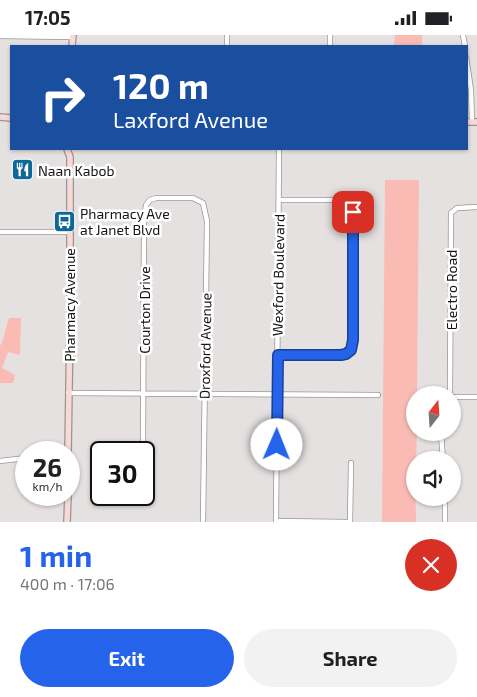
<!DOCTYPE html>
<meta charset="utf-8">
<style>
body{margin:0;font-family:"Exo 2",sans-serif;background:#f2f2f2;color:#202124;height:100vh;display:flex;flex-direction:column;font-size:19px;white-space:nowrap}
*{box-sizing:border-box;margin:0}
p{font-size:16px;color:#757577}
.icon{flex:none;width:28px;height:28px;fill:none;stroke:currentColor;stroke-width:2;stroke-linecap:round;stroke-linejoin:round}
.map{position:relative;height:487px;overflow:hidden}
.drawer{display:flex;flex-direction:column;background:#fff;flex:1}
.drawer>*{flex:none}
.guide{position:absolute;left:10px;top:10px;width:458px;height:105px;border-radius:0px;box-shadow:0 1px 4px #0004;background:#1a4fa0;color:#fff;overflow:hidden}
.needle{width:32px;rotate:17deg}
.tools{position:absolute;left:406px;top:351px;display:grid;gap:10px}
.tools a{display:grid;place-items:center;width:55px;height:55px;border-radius:50%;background:#fff;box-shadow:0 1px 4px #0004;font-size:25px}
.speed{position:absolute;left:15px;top:406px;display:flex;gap:10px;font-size:25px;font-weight:700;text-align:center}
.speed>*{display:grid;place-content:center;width:65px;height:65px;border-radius:50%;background:#fff;box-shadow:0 1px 4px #0004;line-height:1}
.speed small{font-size:12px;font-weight:400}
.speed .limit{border:2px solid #111;border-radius:8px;background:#fff;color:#111}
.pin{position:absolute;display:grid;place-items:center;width:42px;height:42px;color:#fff;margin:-21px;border-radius:10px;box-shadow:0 2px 8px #0006}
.me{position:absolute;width:55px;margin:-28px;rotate:1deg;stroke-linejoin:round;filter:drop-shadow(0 0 4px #0008)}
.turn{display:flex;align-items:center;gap:18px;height:105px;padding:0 20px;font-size:22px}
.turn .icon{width:65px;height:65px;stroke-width:2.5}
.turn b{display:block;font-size:35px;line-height:42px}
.round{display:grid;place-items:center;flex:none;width:52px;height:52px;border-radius:26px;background:#f2f2f2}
.overview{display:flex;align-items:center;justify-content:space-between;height:85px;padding:0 20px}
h1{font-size:30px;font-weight:700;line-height:38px;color:#2563eb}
.cta{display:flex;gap:10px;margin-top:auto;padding:10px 20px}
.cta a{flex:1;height:58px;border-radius:30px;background:#2563eb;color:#fff;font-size:20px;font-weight:700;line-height:58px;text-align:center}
.cta a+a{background:#f2f2f2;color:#202124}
.status{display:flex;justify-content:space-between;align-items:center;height:35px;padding:0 25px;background:#fff;direction:ltr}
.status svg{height:14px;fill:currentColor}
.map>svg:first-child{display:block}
.green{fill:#f9bbb4}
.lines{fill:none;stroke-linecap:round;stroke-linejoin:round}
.street-casing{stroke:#999595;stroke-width:6}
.secondary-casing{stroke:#999595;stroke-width:8}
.street{stroke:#fff;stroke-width:4.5}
.secondary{stroke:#f7dad7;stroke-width:5.5}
.route-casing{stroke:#184099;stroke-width:12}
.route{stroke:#2563eb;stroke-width:9}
.labels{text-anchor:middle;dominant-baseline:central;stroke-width:5;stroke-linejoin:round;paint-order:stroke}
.poi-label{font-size:14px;fill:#161514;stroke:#fff;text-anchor:start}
.street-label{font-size:14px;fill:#161514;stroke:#fff}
</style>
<div class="status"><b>17:05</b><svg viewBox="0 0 49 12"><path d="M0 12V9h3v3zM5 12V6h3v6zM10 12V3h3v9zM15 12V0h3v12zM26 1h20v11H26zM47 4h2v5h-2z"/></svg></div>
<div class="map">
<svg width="477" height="487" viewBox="0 0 477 487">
<rect width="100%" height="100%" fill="#e5e1e0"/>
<path class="green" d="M395,0H422V11H394Z
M385,145H419L417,360H415V398H417L416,425H415L416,487H382Z
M9,283H21L20,320L8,317L2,333L15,340L13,348H0V311C4,305 6,291 9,283Z"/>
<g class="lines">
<defs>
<path id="street" d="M463,0L465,11
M0,1L73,2
M227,11V0
M330,11V0
M466,22L471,55L472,87
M0,197H69
M277,320H341L346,319L351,315L353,305V177L350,168L341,165H279
M68,358L378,360
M450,360L451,178L457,173L477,172
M452,362H477
M441,398L443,425
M143,409L144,185L146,170L150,165L156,163H193L203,168L207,186L203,487
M0,426L26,423
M276,486L347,487
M276,487L279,114
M350,487L351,428
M445,487V462"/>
<path id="secondary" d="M72,11L73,0
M0,82L11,83
M466,87H477
M67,114L70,122V288L68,418
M67,487L68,460"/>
</defs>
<use href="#street" class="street-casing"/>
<use href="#secondary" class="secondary-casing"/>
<use href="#street" class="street"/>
<use href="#secondary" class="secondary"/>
</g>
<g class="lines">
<defs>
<path id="route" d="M277,410L278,320H341L346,319L351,315L353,305V177"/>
</defs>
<use href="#route" class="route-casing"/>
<use href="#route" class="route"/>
</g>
<defs>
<symbol id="restaurant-square" viewBox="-11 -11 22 22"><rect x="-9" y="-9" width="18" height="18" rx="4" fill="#0c6897" stroke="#fff"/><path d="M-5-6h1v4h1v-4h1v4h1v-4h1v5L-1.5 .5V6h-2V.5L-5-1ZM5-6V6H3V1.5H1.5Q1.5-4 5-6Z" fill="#fff"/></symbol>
<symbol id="bus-square" viewBox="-11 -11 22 22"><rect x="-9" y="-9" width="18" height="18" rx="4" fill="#0c6897" stroke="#fff"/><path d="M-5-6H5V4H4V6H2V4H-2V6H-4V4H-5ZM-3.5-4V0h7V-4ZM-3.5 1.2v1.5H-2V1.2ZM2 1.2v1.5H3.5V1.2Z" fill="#fff"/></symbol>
</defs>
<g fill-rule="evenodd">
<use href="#restaurant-square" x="10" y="122" width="25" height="25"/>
<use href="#bus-square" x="52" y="174" width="25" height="25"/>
</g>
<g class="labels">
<g class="poi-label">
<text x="38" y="135">Naan Kabob</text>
<text x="80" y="178">Pharmacy Ave<tspan x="80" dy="16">at Janet Blvd</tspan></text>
</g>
<g class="street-label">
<text transform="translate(278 240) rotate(-89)">Wexford Boulevard</text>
<text transform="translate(451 255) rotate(-90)">Electro Road</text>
<text transform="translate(69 270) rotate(-90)">Pharmacy Avenue</text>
<text transform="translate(144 275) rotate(-90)">Courton Drive</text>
<text transform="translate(205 311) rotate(-89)">Droxford Avenue</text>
</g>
</g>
</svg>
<div class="tools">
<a><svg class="needle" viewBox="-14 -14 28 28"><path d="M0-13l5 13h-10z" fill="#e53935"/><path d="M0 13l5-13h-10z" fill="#757577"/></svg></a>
<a><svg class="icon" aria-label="sound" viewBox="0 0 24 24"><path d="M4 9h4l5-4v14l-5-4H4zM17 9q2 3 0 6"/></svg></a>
</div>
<div class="speed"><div>26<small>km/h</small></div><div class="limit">30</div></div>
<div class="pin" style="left:353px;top:177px;background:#d93025"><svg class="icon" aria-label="arrive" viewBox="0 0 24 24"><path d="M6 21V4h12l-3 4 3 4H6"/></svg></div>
<svg class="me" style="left:277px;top:410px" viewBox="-20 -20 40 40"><circle r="19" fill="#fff"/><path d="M0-13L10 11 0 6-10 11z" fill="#2563eb"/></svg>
<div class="guide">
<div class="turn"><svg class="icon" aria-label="right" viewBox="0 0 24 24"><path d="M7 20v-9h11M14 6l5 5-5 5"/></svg><div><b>120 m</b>Laxford Avenue</div></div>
</div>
</div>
<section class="drawer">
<div class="overview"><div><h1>1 min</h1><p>400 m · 17:06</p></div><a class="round" style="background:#d93025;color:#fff"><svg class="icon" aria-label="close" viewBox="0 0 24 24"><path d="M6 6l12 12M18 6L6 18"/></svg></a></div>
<div class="cta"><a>Exit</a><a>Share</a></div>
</section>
